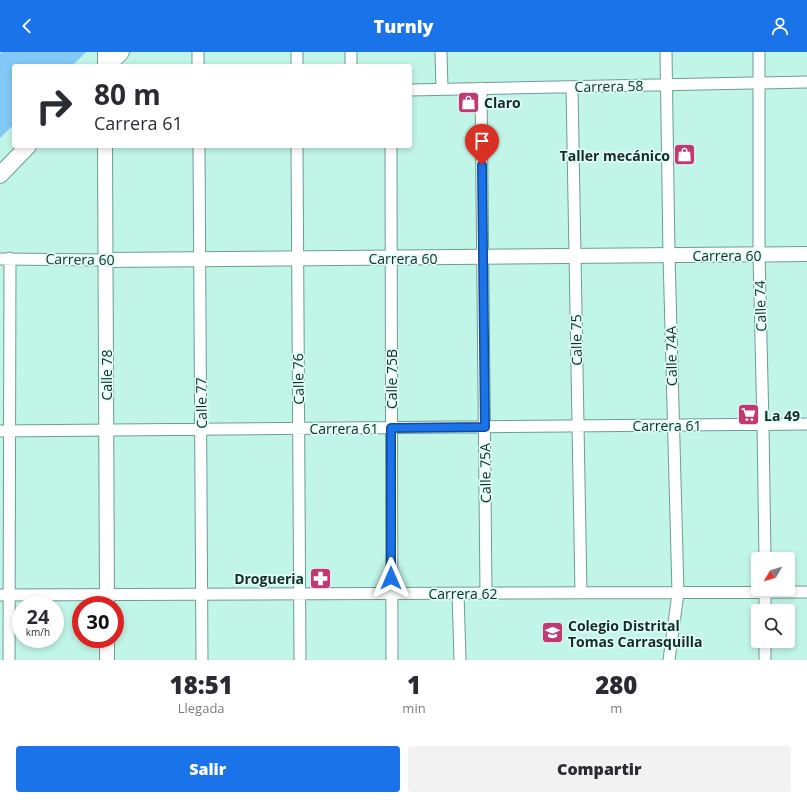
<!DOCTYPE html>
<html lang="es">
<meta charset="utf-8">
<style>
body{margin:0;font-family:"Open Sans",sans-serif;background:#f2f2f3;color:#2b2b33;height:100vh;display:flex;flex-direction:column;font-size:15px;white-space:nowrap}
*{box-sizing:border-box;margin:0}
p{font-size:13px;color:#7c7c81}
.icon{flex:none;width:22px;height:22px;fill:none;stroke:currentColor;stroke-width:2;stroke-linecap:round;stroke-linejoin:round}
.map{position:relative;height:608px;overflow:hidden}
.side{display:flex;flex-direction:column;background:#fff;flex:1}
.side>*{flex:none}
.top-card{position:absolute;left:12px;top:12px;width:400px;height:84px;border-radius:4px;box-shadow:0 2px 6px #0003;background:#fff;color:#2b2b33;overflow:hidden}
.needle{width:26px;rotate:232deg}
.controls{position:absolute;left:751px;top:500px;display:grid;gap:8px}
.controls a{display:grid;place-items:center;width:44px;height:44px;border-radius:4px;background:#fff;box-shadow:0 2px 6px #0003;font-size:20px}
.speed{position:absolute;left:12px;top:544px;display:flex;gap:8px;font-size:20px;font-weight:700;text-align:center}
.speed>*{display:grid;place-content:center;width:52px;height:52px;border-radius:50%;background:#fff;box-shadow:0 2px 6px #0003;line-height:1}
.speed small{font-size:10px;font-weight:400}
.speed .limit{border:6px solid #d22;background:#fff;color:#111}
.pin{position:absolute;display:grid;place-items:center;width:34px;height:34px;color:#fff;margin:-41px -17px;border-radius:50% 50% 50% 0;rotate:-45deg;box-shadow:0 0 4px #0007}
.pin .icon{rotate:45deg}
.me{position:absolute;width:44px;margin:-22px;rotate:0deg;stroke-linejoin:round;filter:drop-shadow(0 0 3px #0008)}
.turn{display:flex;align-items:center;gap:14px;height:84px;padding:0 16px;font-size:18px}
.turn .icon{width:52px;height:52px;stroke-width:2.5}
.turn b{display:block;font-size:28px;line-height:34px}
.eta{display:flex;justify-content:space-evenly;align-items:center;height:68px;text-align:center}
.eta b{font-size:24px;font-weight:800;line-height:28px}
.cta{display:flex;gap:8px;margin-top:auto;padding:8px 16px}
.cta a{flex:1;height:46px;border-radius:4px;background:#1a73e8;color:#fff;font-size:16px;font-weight:800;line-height:46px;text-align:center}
.cta a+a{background:#f2f2f3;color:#2b2b33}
header{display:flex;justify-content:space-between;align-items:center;height:52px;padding:0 16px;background:#1a73e8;color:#fff;font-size:18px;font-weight:800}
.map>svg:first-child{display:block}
.water{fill:#82c9f7}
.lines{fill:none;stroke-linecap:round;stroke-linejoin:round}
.minor-casing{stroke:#6c9e92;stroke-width:13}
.tertiary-casing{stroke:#6c9e92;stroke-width:16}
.secondary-casing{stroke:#6c9e92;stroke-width:18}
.minor{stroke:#fff;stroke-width:11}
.tertiary{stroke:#fff;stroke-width:14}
.secondary{stroke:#fff;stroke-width:16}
.route-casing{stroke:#114b97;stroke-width:10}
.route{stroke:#1a73e8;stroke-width:7}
.labels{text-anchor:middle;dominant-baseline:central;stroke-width:3.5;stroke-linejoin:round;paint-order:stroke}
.street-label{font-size:14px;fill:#162b26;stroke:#dffef6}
.poi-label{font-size:14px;font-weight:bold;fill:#162b26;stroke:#dffef6;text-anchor:start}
</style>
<header><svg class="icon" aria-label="back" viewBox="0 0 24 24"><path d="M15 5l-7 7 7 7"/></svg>Turnly<svg class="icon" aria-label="person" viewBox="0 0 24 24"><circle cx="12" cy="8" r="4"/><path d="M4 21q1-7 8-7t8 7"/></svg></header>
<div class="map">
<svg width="807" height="608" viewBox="0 0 807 608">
<rect width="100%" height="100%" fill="#c1f5e8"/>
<path class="water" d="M2,0H86L72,14H14V72L0,86V2Z"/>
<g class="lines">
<defs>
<path id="minor" d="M198,0V14
M297,0V14
M441,0L442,37
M666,0L669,203L678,541L669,608
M759,0V203L763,373L765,507
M351,14V0
M572,35L581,541
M481,36L486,541
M410,38L807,30
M199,94L202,608
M297,94L300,608
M391,94L392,608
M0,207L105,208
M0,379L807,372
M765,537V559
M458,541L460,608
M0,543L807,540
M765,589V608
M9,608L10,206"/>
<path id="tertiary" d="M105,14V0
M105,94L107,553
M105,208L807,202
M107,587V608"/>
<path id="secondary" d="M107,14L121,0
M0,123L28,94"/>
</defs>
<use href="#minor" class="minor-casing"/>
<use href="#tertiary" class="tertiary-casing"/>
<use href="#secondary" class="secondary-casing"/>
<use href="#minor" class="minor"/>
<use href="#tertiary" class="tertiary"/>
<use href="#secondary" class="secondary"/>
</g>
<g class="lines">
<defs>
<path id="route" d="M391,526V376L485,375L482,113"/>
</defs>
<use href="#route" class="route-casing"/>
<use href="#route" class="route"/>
</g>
<defs>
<symbol id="shop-square" viewBox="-11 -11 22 22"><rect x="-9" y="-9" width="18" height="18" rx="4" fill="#c13873" stroke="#dffef6"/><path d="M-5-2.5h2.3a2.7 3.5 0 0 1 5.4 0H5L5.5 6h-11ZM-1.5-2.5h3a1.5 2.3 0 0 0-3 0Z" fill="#fff"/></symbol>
<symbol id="supermarket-square" viewBox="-11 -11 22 22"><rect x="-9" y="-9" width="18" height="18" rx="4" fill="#c13873" stroke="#dffef6"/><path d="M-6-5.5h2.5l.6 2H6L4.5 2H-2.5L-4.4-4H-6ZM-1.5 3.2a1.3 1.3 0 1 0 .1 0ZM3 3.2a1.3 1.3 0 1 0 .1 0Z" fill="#fff"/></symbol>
<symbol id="pharmacy-square" viewBox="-11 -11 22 22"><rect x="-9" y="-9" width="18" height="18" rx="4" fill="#c13873" stroke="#dffef6"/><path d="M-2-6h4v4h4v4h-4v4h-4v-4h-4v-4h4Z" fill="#fff"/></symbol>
<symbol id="school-square" viewBox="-11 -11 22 22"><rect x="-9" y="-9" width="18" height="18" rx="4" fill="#c13873" stroke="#dffef6"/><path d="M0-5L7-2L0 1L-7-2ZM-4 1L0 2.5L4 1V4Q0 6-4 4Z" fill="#fff"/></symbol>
</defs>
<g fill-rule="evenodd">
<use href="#shop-square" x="456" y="38" width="25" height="25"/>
<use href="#shop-square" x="672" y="90" width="25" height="25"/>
<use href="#supermarket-square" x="736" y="350" width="25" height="25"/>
<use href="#pharmacy-square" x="308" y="514" width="25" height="25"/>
<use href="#school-square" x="540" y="568" width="25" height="25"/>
</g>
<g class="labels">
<g class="street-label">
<text transform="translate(609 34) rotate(-1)">Carrera 58</text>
<text x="727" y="203">Carrera 60</text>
<text x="403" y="206">Carrera 60</text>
<text transform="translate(80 207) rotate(1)">Carrera 60</text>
<text transform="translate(760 254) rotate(-92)">Calle 74</text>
<text transform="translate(576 288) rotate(-91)">Calle 75</text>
<text transform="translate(671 304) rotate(-91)">Calle 74A</text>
<text transform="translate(106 323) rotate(-90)">Calle 78</text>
<text transform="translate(298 327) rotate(-91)">Calle 76</text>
<text transform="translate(391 327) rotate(-90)">Calle 75B</text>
<text transform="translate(201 351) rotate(-91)">Calle 77</text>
<text x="667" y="373">Carrera 61</text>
<text x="344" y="376">Carrera 61</text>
<text transform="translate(485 421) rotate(-91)">Calle 75A</text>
<text x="463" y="541">Carrera 62</text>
</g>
<g class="poi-label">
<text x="484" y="50">Claro</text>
<text x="670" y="103" text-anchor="end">Taller mecánico</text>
<text x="764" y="363">La 49</text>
<text x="304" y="526" text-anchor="end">Drogueria</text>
<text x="568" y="573">Colegio Distrital<tspan x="568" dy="16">Tomas Carrasquilla</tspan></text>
</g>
</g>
</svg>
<div class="controls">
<a><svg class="needle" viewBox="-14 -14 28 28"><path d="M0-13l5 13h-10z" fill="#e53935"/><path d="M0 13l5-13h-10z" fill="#7c7c81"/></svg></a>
<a><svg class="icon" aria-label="search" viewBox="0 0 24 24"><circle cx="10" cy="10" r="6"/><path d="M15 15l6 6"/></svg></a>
</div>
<div class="speed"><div>24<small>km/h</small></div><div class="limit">30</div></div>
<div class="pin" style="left:482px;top:113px;background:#d93025"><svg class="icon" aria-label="arrive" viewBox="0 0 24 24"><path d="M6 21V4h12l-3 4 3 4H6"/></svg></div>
<svg class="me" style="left:391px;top:526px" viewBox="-20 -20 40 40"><path d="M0-17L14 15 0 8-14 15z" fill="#1a73e8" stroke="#fff" stroke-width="4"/></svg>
<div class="top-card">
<div class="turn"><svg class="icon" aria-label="right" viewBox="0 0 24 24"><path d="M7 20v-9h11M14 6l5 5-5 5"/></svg><div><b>80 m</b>Carrera 61</div></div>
</div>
</div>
<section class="side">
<div class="eta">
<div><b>18:51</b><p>Llegada</p></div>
<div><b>1</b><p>min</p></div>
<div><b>280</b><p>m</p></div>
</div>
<div class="cta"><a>Salir</a><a>Compartir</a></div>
</section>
